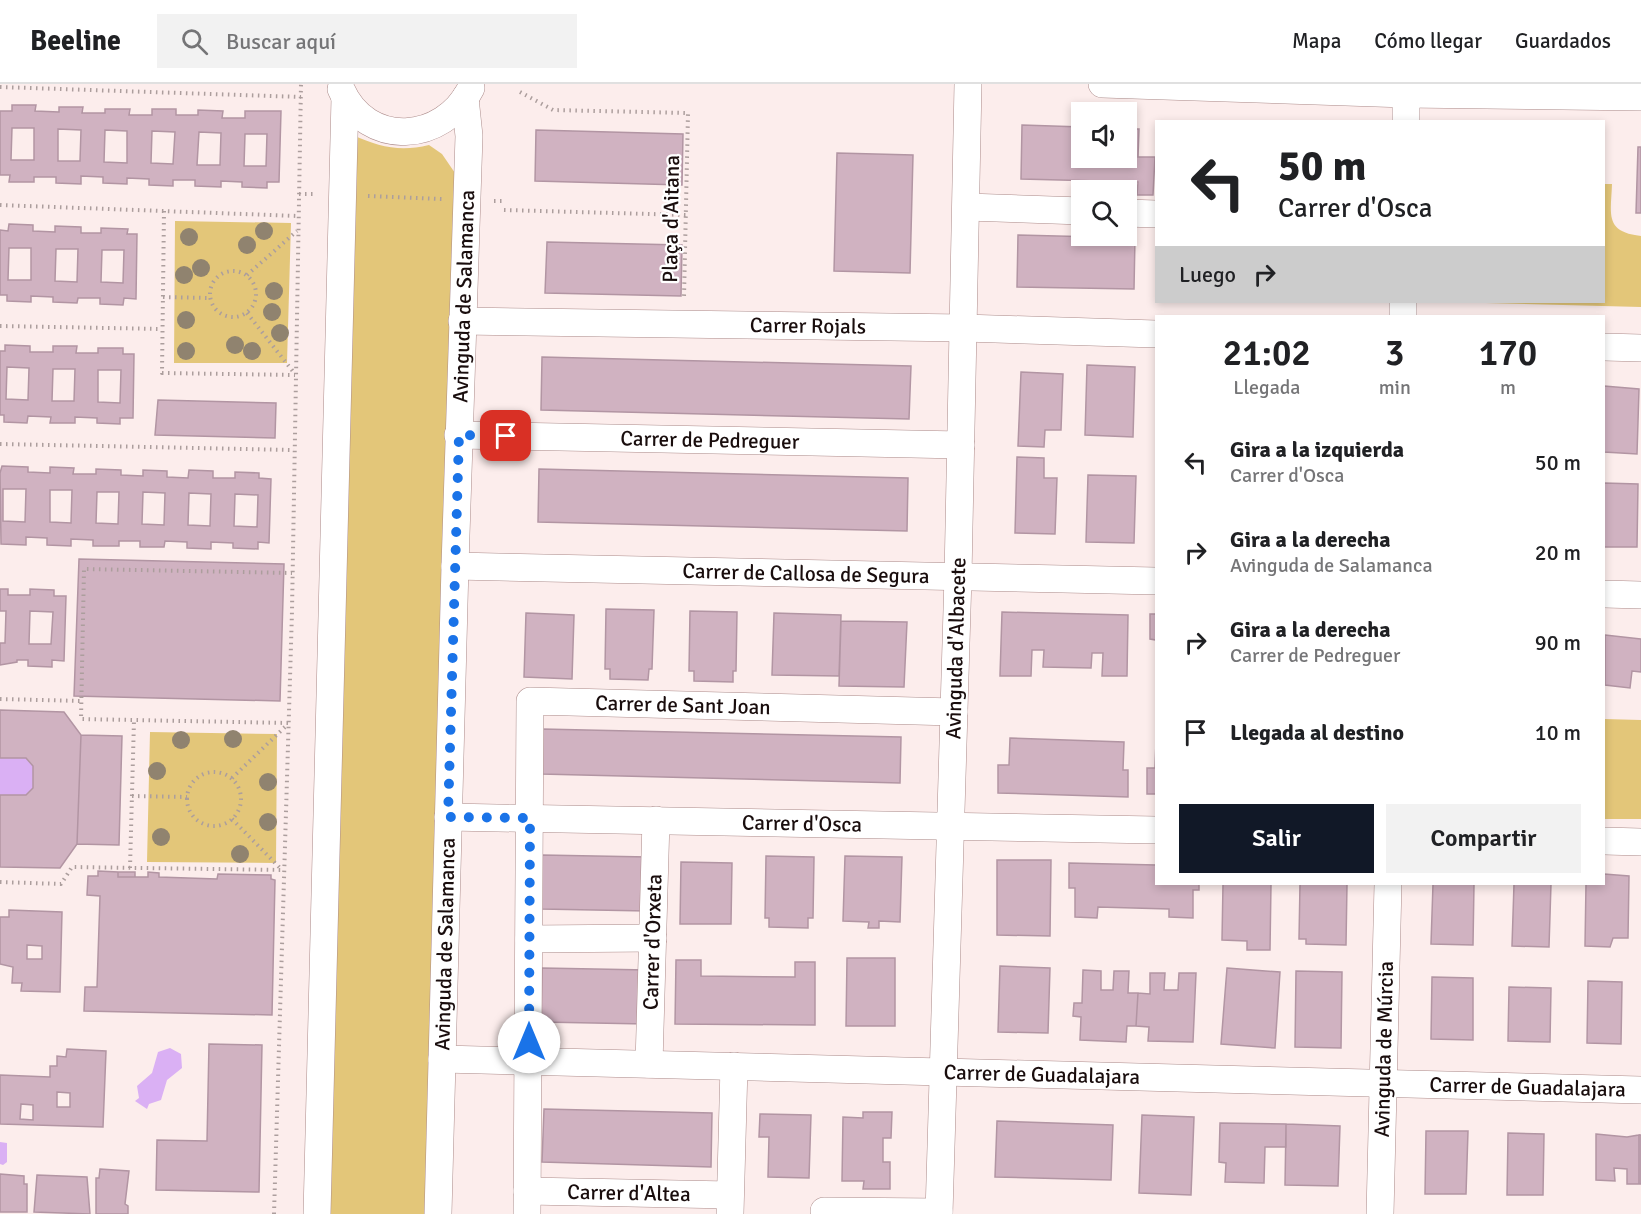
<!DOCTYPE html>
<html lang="es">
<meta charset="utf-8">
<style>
body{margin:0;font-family:Signika,sans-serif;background:#f2f2f2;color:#202124;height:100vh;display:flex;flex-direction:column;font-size:22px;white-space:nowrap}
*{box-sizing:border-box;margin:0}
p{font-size:20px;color:#757577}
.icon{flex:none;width:33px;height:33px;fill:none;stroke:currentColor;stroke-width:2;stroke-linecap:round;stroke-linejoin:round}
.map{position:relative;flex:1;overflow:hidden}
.sheet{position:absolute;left:1155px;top:231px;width:450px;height:570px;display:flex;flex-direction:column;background:#fff;border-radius:0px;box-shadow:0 3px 9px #0003}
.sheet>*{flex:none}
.guide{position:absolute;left:1155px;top:36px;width:450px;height:183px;border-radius:0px;box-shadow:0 3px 9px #0003;background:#fff;color:#202124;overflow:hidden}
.fabs{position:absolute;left:1071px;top:18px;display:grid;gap:12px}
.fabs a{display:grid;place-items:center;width:66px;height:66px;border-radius:0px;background:#fff;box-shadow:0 3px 9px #0003;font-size:30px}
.pin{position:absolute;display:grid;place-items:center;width:51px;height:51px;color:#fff;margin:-26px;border-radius:12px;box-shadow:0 3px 9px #0006}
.me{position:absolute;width:66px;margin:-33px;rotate:0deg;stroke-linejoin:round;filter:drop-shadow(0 0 4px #0008)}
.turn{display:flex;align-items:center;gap:21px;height:126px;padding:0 24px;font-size:27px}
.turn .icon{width:78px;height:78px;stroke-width:2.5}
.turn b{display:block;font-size:42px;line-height:51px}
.then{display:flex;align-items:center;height:57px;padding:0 24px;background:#0003;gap:12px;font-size:22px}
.eta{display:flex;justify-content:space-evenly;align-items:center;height:102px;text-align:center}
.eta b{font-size:36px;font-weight:600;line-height:42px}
.action{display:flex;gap:12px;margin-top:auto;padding:12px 24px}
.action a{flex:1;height:69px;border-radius:0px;background:#111827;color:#fff;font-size:24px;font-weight:600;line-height:69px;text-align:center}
.action a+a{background:#f2f2f2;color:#202124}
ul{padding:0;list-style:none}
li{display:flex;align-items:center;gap:18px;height:90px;padding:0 24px}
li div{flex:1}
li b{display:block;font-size:22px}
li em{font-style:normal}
header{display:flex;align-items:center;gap:36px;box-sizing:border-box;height:84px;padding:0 30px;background:#fff;border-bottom:2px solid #e0e0e0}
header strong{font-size:28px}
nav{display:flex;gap:33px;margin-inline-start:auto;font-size:21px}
.search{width:420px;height:54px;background:#f2f2f2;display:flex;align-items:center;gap:15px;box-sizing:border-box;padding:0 21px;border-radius:0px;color:#757577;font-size:22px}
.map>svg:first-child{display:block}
.green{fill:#e3c679}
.water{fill:#dab0f4}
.building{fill:#d0b2c1;stroke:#b295a3;stroke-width:1.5;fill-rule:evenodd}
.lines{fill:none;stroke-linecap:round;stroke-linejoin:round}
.minor-casing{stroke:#ac8b8a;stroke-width:28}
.path{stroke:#ac9e9d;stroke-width:4;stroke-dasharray:1.5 4.5;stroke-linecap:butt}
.minor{stroke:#fff;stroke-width:27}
.tree{fill:#90836f}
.route{stroke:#1a73e8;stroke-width:10;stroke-dasharray:0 18}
.labels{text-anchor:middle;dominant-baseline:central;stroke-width:4.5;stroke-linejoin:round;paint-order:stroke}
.street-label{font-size:21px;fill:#190d0d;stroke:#fff}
</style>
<header>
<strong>Beeline</strong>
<div class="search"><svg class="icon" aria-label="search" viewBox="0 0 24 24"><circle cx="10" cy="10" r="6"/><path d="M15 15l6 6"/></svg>Buscar aquí</div>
<nav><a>Mapa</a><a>Cómo llegar</a><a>Guardados</a></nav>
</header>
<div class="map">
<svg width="1641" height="1130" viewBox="0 0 1641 1130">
<rect width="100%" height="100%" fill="#fcedec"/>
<path class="green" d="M353,51C379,63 400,68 429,61L442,70L455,89L427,1130H325Z
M1604,100H1612C1611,130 1604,148 1641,152V223L1445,218H1604Z
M175,137L291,139L287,279H174Z
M1604,635L1641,636V735H1604Z
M150,648L277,650L276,779L147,778Z"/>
<path class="water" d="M0,674H26L33,682V704L26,711L0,712Z
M170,964L181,970L182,984L167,996L161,1016L149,1020L147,1025L135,1017L139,1014L137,1002L152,989L158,968Z
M0,1058L7,1059V1078L3,1081L0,1080Z"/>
<path class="building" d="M12,21H36L35,27L59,28V23H83L82,29H105V25H130L129,31H152V25H176V31H198V26L223,27L222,34H245V27H281L279,98H267V104L242,103V98L221,97V103L195,102V96H173V102L149,101V95L127,94V100L103,99V93L81,92V100L56,99V93H34V98H9L10,91H0V27H12ZM12,44H34V76H11ZM58,45L81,46L80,77H58ZM105,46L127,47V79L104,78ZM152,47L175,48L173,80L151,79ZM199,48L221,49L220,81H197ZM245,50H267L266,82H244Z
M1022,41L1082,43V74H1126V45H1139L1138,73H1155L1153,111H1137L1138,98L1021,95Z
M536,46L683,50L682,101L535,97Z
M1638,63H1641V129H1636Z
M837,69L913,71L910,189L834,187Z
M9,140L33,141V147L55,148V142L81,143V149H101V144L128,145L127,150H137L136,215L124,214L123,221L100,220V214H78L77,219L53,218V213L31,212V218L7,217V211H0V146L8,147ZM9,164H31V196H8ZM56,165H78L77,198L55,197ZM102,166H124L123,199L101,198Z
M1018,151L1135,154L1134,205L1017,203Z
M547,158L682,161L681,212L545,209Z
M5,261L30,262V268H53V262H77L76,269H98V264H123V270H134L133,334H120V340L97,339V334L75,333V339H50L51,333L28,332L27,339L4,338V331H0V267H5ZM7,283L29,284L28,316L6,315ZM53,285H75L74,317H52ZM98,286H121L120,319L98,318Z
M542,273L911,282L909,335L541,326Z
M1087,281L1135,283L1133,353L1085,351Z
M1021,288L1063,290L1061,346H1045L1044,363L1018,362Z
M1604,302L1639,305L1637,370L1604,368Z
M158,316L276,319L275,354L155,351Z
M1017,373L1044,374V394H1057L1055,450L1015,449Z
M2,382L28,383V388L50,389V383L74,384L73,390H96V385L121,386V391L143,392V386L167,387V393L188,394L189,386L213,387V394H235V388L259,389V394L271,395L269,459L258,458V465L233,464V459L211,458V465L187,464V458L165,457L164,463H140V457H119V462H93V456L71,455V462L47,461V454L26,453V461L1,460L0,389ZM3,405H26L25,438L3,437ZM50,406H72L71,439L50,438ZM97,408H119L118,440L96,439ZM143,408L165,409L164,441L142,440ZM189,409L211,410L210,442L188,441ZM235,410L258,411L257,443L234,442Z
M539,385L908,394L907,447L538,438Z
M1088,391L1136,392L1134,459L1086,458Z
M1604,399L1638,400L1637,463H1604Z
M79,475L284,480L280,617L74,612Z
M0,505H8V511H30V505L54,506V512H66L64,577L52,576V583L28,582V576H17V578L0,581V559H5L6,527H0ZM30,527L53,528L51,560H29Z
M606,525L654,526L652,585H649L648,596L610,595V585H605Z
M690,527L737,528L736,587H733V598L694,597V587H689Z
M1002,528L1128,531L1127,592H1102L1103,569H1092L1091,584L1043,583L1044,566H1032L1031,592H1000Z
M526,529L574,531L572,595L524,593Z
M774,529L841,531L839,592L772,591Z
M1150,530H1156V556L1150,555Z
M841,537L907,538L904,603L839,602Z
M1605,551L1641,555V588L1632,587L1630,604L1605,601Z
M0,626L64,628L81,651L77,760L60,784L0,783V711H26L33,704V682L26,674H0Z
M542,645L901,653L900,699L541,690Z
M81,651L122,652L119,761L77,760Z
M1010,654L1124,658L1123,686H1128V713L998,709V681H1009Z
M1156,658V710H1147V684H1155Z
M542,771L648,773L647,827L541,825Z
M766,772L814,773L813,834H808V844L769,843V834H765Z
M845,772L902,773L900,838L879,837V844H868L869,838L843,837Z
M997,776H1051L1050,852L997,851Z
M681,778L732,779L731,840H680Z
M1069,779L1156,781V800H1199V806H1193V834L1169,833V825L1098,823L1097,834L1075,833V804H1069Z
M98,787L118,788V793H148V788L159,789V793L217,795L218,790L271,791V795L275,796L272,931L84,927L85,903H97L100,812L87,811L88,792H98Z
M118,788H135V793H118Z
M1604,790L1629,792L1628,854H1613L1610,863L1585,862L1586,800H1604Z
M1223,800H1271L1270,866H1247V857L1222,856Z
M1300,800H1347L1346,861L1306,860V855H1299Z
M1433,800H1474L1473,861L1431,860Z
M1514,800H1551L1549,863L1512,862Z
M9,826L62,828L60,908L21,907L22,899H12L13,883L0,880V833H9ZM27,861L42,862V875H27Z
M847,874H895V942H846Z
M676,876H701V892L795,893V878H815V941L675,940Z
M1000,882L1050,884L1048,949L998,948Z
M542,884L647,886L646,940L541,938Z
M1227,884L1280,888L1275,964L1221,960Z
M1083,886L1101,887V906H1113L1114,887H1129L1128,909H1138L1136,942H1127L1126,958L1080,956L1081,933L1073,932L1074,919H1082Z
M1296,887L1342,888L1341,964L1295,963Z
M1150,889H1165L1164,906H1178L1179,889H1196L1193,958L1148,957L1149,943L1136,942L1138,909L1150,910Z
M1432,893L1473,894V956L1431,955Z
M1588,897L1622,898L1621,960L1587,959Z
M1509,903L1551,904L1550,958L1508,957Z
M209,960L262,961L259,1108L156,1106L157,1056L207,1057Z
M67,965L106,967L103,1043L0,1040V991L50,993V982H57V972L66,973ZM57,1008L70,1009V1023H57ZM21,1020L33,1021V1036L20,1035Z
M544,1025L712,1029L711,1083L542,1078Z
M863,1028H892L891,1054H883V1078H890V1105H863L864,1097H842L843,1033L863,1034Z
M760,1030L811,1031L809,1094L768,1093L769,1053H759Z
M1142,1031L1194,1033L1191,1111L1139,1109Z
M997,1037L1113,1041L1111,1096L995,1093Z
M1220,1039L1286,1040V1063H1265L1264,1099L1225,1098L1226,1079L1219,1078Z
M1286,1040L1340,1042L1338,1102L1285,1101Z
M1426,1047H1468L1466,1110H1425Z
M1508,1049L1544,1050L1543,1111H1507Z
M1596,1050L1627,1053L1639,1051V1100H1627V1085L1614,1084L1615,1097L1596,1096Z
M1639,1051H1641V1100H1639Z
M100,1085L129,1087L125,1120L128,1122V1130H96V1094H99Z
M0,1090L24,1092V1100H27V1128H0Z
M37,1091L87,1093L90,1130L34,1128Z"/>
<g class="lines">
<defs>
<g id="minor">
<path d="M1102,0L1406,10L1641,13"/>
<path d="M341,5C367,65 444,59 471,4"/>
<path d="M1406,38V0"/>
<path d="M967,123L1082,127"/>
<path d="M1126,129L1156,130"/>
<path d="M1403,232V218"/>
<path id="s1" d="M462,237L964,244L1156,250"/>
<path d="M1604,263L1641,264"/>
<path id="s2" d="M458,351L961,361"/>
<path id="s3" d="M455,482L1156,497"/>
<path d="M1604,510L1641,511"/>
<path id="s4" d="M448,733L1156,746"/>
<path d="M1604,757L1641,758"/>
<path d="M529,855L653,854"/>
<path id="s5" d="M442,975L1641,1006"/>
<path id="s6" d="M649,980L656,736"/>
<path id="s7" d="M527,1107L730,1111"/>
<path d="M824,1127L939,1128"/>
<path d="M317,1130L345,14"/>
<path id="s8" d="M438,1130L455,482L469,52L465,14"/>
<path id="s9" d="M527,1130L530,617L954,628"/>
<path d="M730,1130L734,982"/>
<path id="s10" d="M939,1130L958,492L968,0"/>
<path id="s11" d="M1380,1130L1388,800"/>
</g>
</defs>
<use href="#minor" class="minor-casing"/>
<path class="path" d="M0,3L301,13
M520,8L553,26L688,29L684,213
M299,110H316
M368,112L442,115
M494,117H504
M0,121L298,132
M504,126L686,131
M164,127L162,289L295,291
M210 210a23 23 0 1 1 46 0a23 23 0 1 1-46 0Z
M247,191L297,147
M163,213L210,214
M247,229L295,290
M0,242L162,245
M0,360L294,366
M0,615L82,617
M288,639L81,635L84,485L292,489
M187 715a27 27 0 1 1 54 0a27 27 0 1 1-54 0Z
M232,694L288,640
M132,712L187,713
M232,735L282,786
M130,784L134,636
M0,798L61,800L72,783L283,786
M274,1130L292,527L301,0"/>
<use href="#minor" class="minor"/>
</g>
<g class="tree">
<circle cx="264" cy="147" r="9"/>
<circle cx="189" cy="153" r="9"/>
<circle cx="247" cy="161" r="9"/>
<circle cx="201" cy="184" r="9"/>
<circle cx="184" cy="191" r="9"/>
<circle cx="274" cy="207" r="9"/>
<circle cx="272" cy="228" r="9"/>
<circle cx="186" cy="236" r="9"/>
<circle cx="280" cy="249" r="9"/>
<circle cx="235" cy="261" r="9"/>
<circle cx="186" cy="267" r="9"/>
<circle cx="252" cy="267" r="9"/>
<circle cx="233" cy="655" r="9"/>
<circle cx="181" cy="656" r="9"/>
<circle cx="157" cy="687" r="9"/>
<circle cx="268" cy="698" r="9"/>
<circle cx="268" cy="738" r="9"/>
<circle cx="161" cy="753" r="9"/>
<circle cx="240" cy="770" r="9"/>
</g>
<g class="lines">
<path class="route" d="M506,352L459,351L448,733L530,734L529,958"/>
</g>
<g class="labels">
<g class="street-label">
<text transform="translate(671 135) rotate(-89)">Plaça d'Aitana</text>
<text stroke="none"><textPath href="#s8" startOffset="918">Avinguda de Salamanca</textPath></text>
<text stroke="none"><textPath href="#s1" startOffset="346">Carrer Rojals</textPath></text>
<text stroke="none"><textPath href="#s2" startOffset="252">Carrer de Pedreguer</textPath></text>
<text stroke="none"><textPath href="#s3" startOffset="351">Carrer de Callosa de Segura</textPath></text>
<text stroke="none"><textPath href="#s10" startOffset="566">Avinguda d'Albacete</textPath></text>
<text stroke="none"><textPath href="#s9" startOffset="666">Carrer de Sant Joan</textPath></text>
<text stroke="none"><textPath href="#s4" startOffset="354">Carrer d'Osca</textPath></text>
<text stroke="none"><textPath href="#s6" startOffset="122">Carrer d'Orxeta</textPath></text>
<text stroke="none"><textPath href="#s8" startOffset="270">Avinguda de Salamanca</textPath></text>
<text stroke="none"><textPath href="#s11" startOffset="165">Avinguda de Múrcia</textPath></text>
<text stroke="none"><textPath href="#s5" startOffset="600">Carrer de Guadalajara</textPath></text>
<text stroke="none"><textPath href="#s5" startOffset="1086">Carrer de Guadalajara</textPath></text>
<text stroke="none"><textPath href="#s7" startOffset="102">Carrer d'Altea</textPath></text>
</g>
</g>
</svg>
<div class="fabs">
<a><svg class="icon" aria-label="sound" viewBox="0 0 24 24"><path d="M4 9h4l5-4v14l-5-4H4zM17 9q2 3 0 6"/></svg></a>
<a><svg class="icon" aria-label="search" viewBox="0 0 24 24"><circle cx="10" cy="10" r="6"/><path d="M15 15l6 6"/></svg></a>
</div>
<div class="pin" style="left:506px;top:352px;background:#d93025"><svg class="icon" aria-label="arrive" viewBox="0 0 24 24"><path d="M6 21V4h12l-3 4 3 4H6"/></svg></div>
<svg class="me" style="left:529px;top:958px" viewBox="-20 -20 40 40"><circle r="19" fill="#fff"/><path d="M0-13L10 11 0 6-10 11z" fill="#1a73e8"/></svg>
<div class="guide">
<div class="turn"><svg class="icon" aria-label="left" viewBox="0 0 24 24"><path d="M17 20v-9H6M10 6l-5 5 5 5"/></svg><div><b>50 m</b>Carrer d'Osca</div></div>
<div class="then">Luego<svg class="icon" aria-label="right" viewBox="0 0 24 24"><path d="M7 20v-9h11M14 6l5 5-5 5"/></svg></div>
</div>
<section class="sheet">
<div class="eta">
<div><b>21:02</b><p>Llegada</p></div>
<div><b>3</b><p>min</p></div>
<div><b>170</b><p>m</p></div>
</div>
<ul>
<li><svg class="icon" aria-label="left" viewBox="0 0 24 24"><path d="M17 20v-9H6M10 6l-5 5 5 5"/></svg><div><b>Gira a la izquierda</b><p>Carrer d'Osca</p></div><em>50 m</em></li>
<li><svg class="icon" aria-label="right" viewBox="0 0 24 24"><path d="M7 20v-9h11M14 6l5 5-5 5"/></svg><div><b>Gira a la derecha</b><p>Avinguda de Salamanca</p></div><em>20 m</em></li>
<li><svg class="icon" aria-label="right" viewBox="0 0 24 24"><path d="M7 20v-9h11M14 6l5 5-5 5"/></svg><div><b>Gira a la derecha</b><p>Carrer de Pedreguer</p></div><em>90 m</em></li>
<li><svg class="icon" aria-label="arrive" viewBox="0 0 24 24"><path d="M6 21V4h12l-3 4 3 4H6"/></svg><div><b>Llegada al destino</b></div><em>10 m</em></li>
</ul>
<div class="action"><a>Salir</a><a>Compartir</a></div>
</section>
</div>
